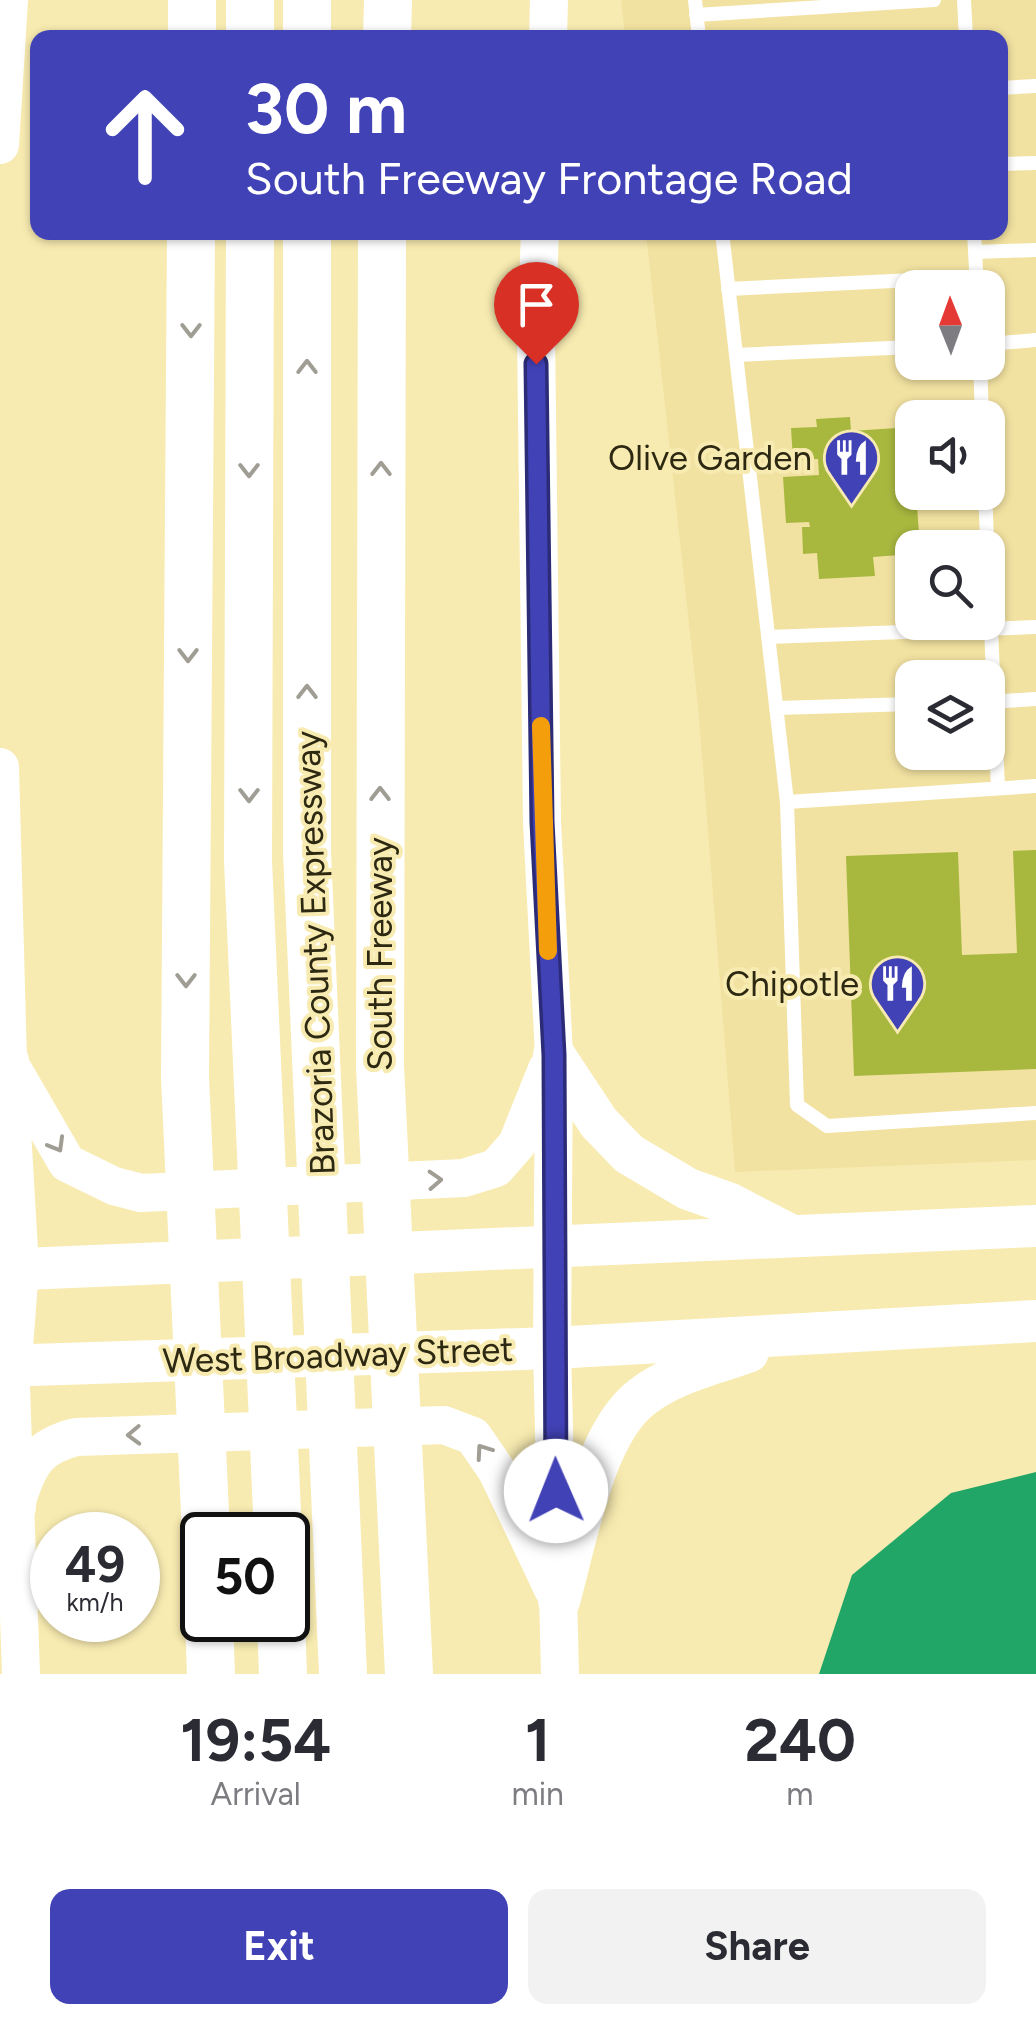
<!DOCTYPE html>
<style>
body{margin:0;font-family:Figtree,sans-serif;background:#f2f2f3;color:#2b2b33;height:100vh;display:flex;flex-direction:column;font-size:38px;white-space:nowrap}
*{box-sizing:border-box;margin:0}
p{font-size:32px;color:#7c7c81}
.icon{flex:none;width:55px;height:55px;fill:none;stroke:currentColor;stroke-width:2;stroke-linecap:round;stroke-linejoin:round}
.map{position:relative;height:1674px;overflow:hidden}
.panel{display:flex;flex-direction:column;background:#fff;flex:1}
.panel>*{flex:none}
.banner{position:absolute;left:30px;top:30px;width:978px;height:210px;border-radius:20px;box-shadow:0 2px 8px #0004;background:#4242b7;color:#fff;overflow:hidden}
.needle{width:65px;rotate:359deg}
.tools{position:absolute;left:895px;top:270px;display:grid;gap:20px}
.tools a{display:grid;place-items:center;width:110px;height:110px;border-radius:20px;background:#fff;box-shadow:0 2px 8px #0004;font-size:50px}
.speed{position:absolute;left:30px;top:1512px;display:flex;gap:20px;font-size:50px;font-weight:700;text-align:center}
.speed>*{display:grid;place-content:center;width:130px;height:130px;border-radius:50%;background:#fff;box-shadow:0 2px 8px #0004;line-height:1}
.speed small{font-size:25px;font-weight:400}
.speed .limit{border:5px solid #111;border-radius:15px;background:#fff;color:#111}
.pin{position:absolute;display:grid;place-items:center;width:85px;height:85px;color:#fff;margin:-102px -42px;border-radius:50% 50% 50% 0;rotate:-45deg;box-shadow:0 0 10px #0007}
.pin .icon{rotate:45deg}
.me{position:absolute;width:110px;margin:-55px;rotate:359deg;stroke-linejoin:round;filter:drop-shadow(0 0 8px #0008)}
.turn{display:flex;align-items:center;gap:35px;height:210px;padding:0 50px;font-size:45px}
.turn .icon{width:130px;height:130px;stroke-width:2.5}
.turn b{display:block;font-size:70px;line-height:85px}
.eta{display:flex;justify-content:space-evenly;align-items:center;height:170px;text-align:center}
.eta b{font-size:60px;font-weight:700;line-height:70px}
.cta{display:flex;gap:20px;margin-top:auto;padding:20px 50px}
.cta a{flex:1;height:115px;border-radius:20px;background:#4242b7;color:#fff;font-size:40px;font-weight:700;line-height:115px;text-align:center}
.cta a+a{background:#f2f2f3;color:#2b2b33}
.map>svg:first-child{display:block}
.built{fill:#f2e2a1;fill-rule:evenodd}
.water{fill:#21a667}
.building{fill:#a8b83f}
.lines{fill:none;stroke-linecap:round;stroke-linejoin:round}
.service{stroke:#fff;stroke-width:14}
.secondary{stroke:#fff;stroke-width:38}
.primary{stroke:#fff;stroke-width:42}
.motorway{stroke:#fff;stroke-width:48}
.oneway{stroke:#a09e94}
.route-casing{stroke:#2b2b77;stroke-width:25}
.route{stroke:#4242b7;stroke-width:18}
.slow{stroke:#f59e0b;stroke-width:18}
.labels{text-anchor:middle;dominant-baseline:central;stroke-width:8;stroke-linejoin:round;paint-order:stroke}
.poi-label{font-size:35px;fill:#2d2811;stroke:#f8ebb1;text-anchor:end}
.street-label{font-size:35px;fill:#2d2811;stroke:#f8ebb1}
</style>
<div class="map">
<svg width="1036" height="1674" viewBox="0 0 1036 1674">
<rect width="100%" height="100%" fill="#f8ebb1"/>
<path class="built" d="M621,0H1036V1160L735,1172L698,706L646,233L1000,232V38L625,37ZM912,288H988V362H912ZM912,418H988V492H912ZM912,548H988V622H912ZM912,678H988V752H912Z"/>
<path class="water" d="M1036,1472V1674H819L852,1575L951,1493Z"/>
<path class="building" d="M850,417L851,431L912,427V492H916L920,548H912V554L873,557L875,576L819,579L817,553L803,554L802,527H810L809,522L786,523L783,477L819,475L818,459L793,460L791,428L817,427L816,419Z
M1036,850V1069L854,1076L846,856L958,852L962,955L1017,953L1013,851Z"/>
<g class="lines">
<path class="service" d="M695,0L699,38
M964,0L966,38
M696,15L934,0
M1000,88L1036,86
M1000,164L1036,163
M722,232L787,802L797,1105L827,1126L1036,1113
M974,232L977,288
M975,252L1036,250
M728,289L976,277
M988,344L1036,340
M736,355L912,347
M980,362L982,418
M985,492L998,788
M768,637L1036,627
M988,702L1036,699
M776,708L912,704
M787,802L1036,786"/>
<path class="secondary" d="M548,38L549,0
M0,145L9,0
M540,232L536,333L542,822L554,1055L552,1348L560,1674
M0,767L8,1061L20,1268L11,1387L21,1674
M12,1068L67,1163L114,1186L141,1193L464,1178L496,1168L517,1144L547,1069
M18,1498C29,1463 39,1446 76,1437L444,1425L473,1436L497,1471L553,1589"/>
<path class="primary" d="M554,1055L599,1123L629,1154L688,1189L728,1203L792,1236
M0,1075L8,1061
M0,1270L1036,1226
M0,1366L552,1348L1036,1321
M0,1479L15,1507
M559,1601C576,1542 593,1434 642,1397C671,1374 713,1364 748,1352"/>
<path class="motorway" d="M307,0V38
M192,38V0
M250,38V0
M387,38L388,0
M191,232L185,1077L206,1535
M250,232L248,861L278,1535
M307,232V852L343,1674
M382,232L380,1066L409,1674
M209,1620L211,1674
M281,1620L283,1674"/>
</g>
<defs><path id="oneway-chevron" d="M-2-3.5L2.5 0L-2 3.5" fill="none" stroke-width="1.6" stroke-linecap="round" stroke-linejoin="round" transform="scale(2.5)"/></defs>
<g class="oneway">
<use href="#oneway-chevron" transform="translate(191 330) rotate(90)"/>
<use href="#oneway-chevron" transform="translate(307 367) rotate(-90)"/>
<use href="#oneway-chevron" transform="translate(381 469) rotate(-90)"/>
<use href="#oneway-chevron" transform="translate(249 470) rotate(90)"/>
<use href="#oneway-chevron" transform="translate(188 655) rotate(90)"/>
<use href="#oneway-chevron" transform="translate(307 692) rotate(-90)"/>
<use href="#oneway-chevron" transform="translate(380 794) rotate(-90)"/>
<use href="#oneway-chevron" transform="translate(249 795) rotate(90)"/>
<use href="#oneway-chevron" transform="translate(186 980) rotate(90)"/>
<use href="#oneway-chevron" transform="translate(57 1145) rotate(60)"/>
<use href="#oneway-chevron" transform="translate(435 1180) rotate(-3)"/>
<use href="#oneway-chevron" transform="translate(134 1435) rotate(178)"/>
<use href="#oneway-chevron" transform="translate(483 1451) rotate(-125)"/>
</g>
<g class="lines">
<defs>
<path id="route" d="M536,364L542,822L554,1055L556,1491"/>
</defs>
<use href="#route" class="route-casing"/>
<use href="#route" class="route"/>
<path class="slow" d="M541,726L548,951"/>
</g>
<defs>
<symbol id="restaurant-pin" viewBox="-11 -11 22 30"><path d="M0 17L-7.5 6A9.5 9.5 0 1 1 7.5 6Z" fill="#4242b7" stroke="#f8ebb1"/><path d="M-5-6h1v4h1v-4h1v4h1v-4h1v5L-1.5 .5V6h-2V.5L-5-1ZM5-6V6H3V1.5H1.5Q1.5-4 5-6Z" fill="#fff"/></symbol>
</defs>
<g fill-rule="evenodd">
<use href="#restaurant-pin" x="820" y="426" width="63" height="86"/>
<use href="#restaurant-pin" x="866" y="952" width="63" height="86"/>
</g>
<g class="labels">
<g class="poi-label">
<text x="812" y="458">Olive Garden</text>
<text x="859" y="984">Chipotle</text>
</g>
<g class="street-label">
<text transform="translate(315 953) rotate(-92)">Brazoria County Expressway</text>
<text transform="translate(380 954) rotate(-90)">South Freeway</text>
<text transform="translate(338 1355) rotate(-2)">West Broadway Street</text>
</g>
</g>
</svg>
<div class="tools">
<a><svg class="needle" viewBox="-14 -14 28 28"><path d="M0-13l5 13h-10z" fill="#e53935"/><path d="M0 13l5-13h-10z" fill="#7c7c81"/></svg></a>
<a><svg class="icon" aria-label="sound" viewBox="0 0 24 24"><path d="M4 9h4l5-4v14l-5-4H4zM17 9q2 3 0 6"/></svg></a>
<a><svg class="icon" aria-label="search" viewBox="0 0 24 24"><circle cx="10" cy="10" r="6"/><path d="M15 15l6 6"/></svg></a>
<a><svg class="icon" aria-label="layers" viewBox="0 0 24 24"><path d="M12 4l9 5-9 5-9-5zM3 14l9 5 9-5"/></svg></a>
</div>
<div class="speed"><div>49<small>km/h</small></div><div class="limit">50</div></div>
<div class="pin" style="left:536px;top:364px;background:#d93025"><svg class="icon" aria-label="arrive" viewBox="0 0 24 24"><path d="M6 21V4h12l-3 4 3 4H6"/></svg></div>
<svg class="me" style="left:556px;top:1491px" viewBox="-20 -20 40 40"><circle r="19" fill="#fff"/><path d="M0-13L10 11 0 6-10 11z" fill="#4242b7"/></svg>
<div class="banner">
<div class="turn"><svg class="icon" aria-label="ahead" viewBox="0 0 24 24"><path d="M12 20V5M6 11l6-6 6 6"/></svg><div><b>30 m</b>South Freeway Frontage Road</div></div>
</div>
</div>
<section class="panel">
<div class="eta">
<div><b>19:54</b><p>Arrival</p></div>
<div><b>1</b><p>min</p></div>
<div><b>240</b><p>m</p></div>
</div>
<div class="cta"><a>Exit</a><a>Share</a></div>
</section>
